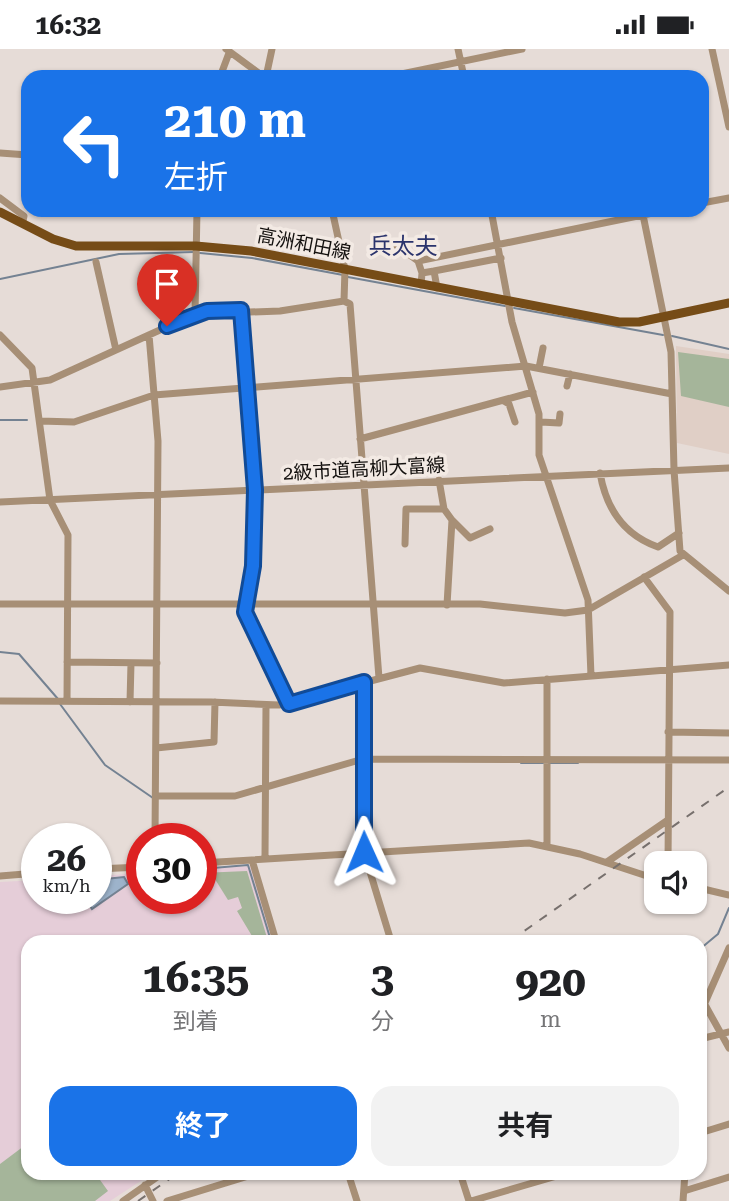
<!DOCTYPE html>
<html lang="ja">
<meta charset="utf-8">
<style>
body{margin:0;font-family:"Roboto Serif","Noto Sans JP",serif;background:#f2f2f2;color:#202124;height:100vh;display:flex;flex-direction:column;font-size:26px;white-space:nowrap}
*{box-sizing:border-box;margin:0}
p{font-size:23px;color:#757577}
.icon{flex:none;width:38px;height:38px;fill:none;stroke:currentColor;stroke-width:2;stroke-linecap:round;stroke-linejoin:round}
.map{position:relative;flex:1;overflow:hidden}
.side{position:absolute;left:21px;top:886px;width:686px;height:245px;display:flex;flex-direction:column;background:#fff;border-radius:21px;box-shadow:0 2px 5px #0004}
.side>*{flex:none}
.hud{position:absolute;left:21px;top:21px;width:688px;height:147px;border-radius:21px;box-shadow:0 2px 5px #0004;background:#1a73e8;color:#fff;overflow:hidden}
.buttons{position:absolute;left:644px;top:802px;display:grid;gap:14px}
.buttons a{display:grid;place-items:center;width:63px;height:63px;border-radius:14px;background:#fff;box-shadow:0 2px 5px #0004;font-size:35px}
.speed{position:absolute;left:21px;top:774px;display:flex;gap:14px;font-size:35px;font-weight:700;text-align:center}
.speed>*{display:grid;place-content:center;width:91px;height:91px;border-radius:50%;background:#fff;box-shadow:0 2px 5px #0004;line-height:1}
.speed small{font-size:18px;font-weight:400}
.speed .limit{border:10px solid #d22;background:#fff;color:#111}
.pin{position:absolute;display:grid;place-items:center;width:60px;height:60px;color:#fff;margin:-72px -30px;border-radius:50% 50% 50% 0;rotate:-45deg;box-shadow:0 0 7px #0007}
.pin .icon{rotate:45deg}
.me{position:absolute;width:77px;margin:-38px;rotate:359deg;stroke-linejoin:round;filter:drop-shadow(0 0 5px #0008)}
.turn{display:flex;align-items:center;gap:24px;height:147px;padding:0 28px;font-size:32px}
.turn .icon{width:91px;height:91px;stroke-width:2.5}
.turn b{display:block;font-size:49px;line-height:60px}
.eta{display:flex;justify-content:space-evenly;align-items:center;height:119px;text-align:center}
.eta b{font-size:42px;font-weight:700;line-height:49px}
.primary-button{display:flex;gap:14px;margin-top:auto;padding:14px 28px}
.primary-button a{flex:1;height:80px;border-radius:21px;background:#1a73e8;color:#fff;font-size:28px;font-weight:700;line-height:80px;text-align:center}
.primary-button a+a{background:#f2f2f2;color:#202124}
.status{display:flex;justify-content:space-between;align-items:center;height:49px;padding:0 35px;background:#fff;direction:ltr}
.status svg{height:19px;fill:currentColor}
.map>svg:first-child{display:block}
.industrial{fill:#e5cdd8}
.built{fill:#e0cfc6}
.green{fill:#a5b59a}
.water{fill:#9db3cb;stroke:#748292;stroke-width:2}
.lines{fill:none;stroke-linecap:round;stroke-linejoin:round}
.stream{stroke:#748292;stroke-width:2}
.minor{stroke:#a78f76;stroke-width:7}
.major{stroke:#764c17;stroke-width:9}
.rail{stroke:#77706d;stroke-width:2;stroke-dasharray:9 9;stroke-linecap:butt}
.route-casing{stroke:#114b97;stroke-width:18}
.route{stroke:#1a73e8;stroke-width:12}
.labels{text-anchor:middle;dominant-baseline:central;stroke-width:7;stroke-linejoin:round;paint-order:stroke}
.street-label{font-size:19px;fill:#13100e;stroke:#f3eae4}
.quarter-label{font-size:23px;fill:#2a336c;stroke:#f3eae4}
</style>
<div class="status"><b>16:32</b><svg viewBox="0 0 49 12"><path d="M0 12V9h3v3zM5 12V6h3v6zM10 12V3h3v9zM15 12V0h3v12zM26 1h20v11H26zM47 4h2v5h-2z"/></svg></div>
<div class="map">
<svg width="729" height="1152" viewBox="0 0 729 1152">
<rect width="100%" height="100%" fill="#e6dcd7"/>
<path class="industrial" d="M254,817L275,892H28V1124H153L110,1152H0V833L37,831V849H96V827L142,824V849H201V820Z"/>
<path class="built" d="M676,297L729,305V405L677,394Z"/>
<path class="green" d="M678,303L729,310V358L681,347Z
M247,822L268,892H255L237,862L242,859L238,848L228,851L213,827L201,828V824Z
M28,1094V1124H95L108,1142L95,1152H0V1115Z"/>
<path class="water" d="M124,828L128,835L92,860L85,849H96V831Z"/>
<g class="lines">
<path class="stream" d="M200,204L252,209L343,226
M348,228L505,257
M0,230L119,205L194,203
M514,259L663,286
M672,287L729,300
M0,371H27
M0,603L19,605L58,650
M60,655L105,716L153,749
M521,714H543
M549,714H578
M201,820L248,816L271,892
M700,900L718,885L729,859"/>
<path class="minor" d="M226,0L264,28
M458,0L464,28
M712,0L729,78
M220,28L229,4
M266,28L272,0
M387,28L522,0
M0,104L28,106
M0,149L24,167L23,172
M702,154L729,149
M332,161L345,220L344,252L350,255L379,629
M491,161L512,273L539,365V406L588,551L591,627
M643,166L671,303L674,421L680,502L729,542
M393,194L418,212
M96,213L116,301
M434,222L501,209
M422,224L418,212L667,161
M421,236L422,224L434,222L437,239
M241,261L255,441L253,517L245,563L289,655
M195,265L197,161
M0,286L32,319L50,451L68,486L67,652
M149,286L158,392L155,789
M539,319L543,299
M567,337L570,325
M0,338L50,331L195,265L280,262L344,252
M504,352L509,355L515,373
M40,372L74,373L154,346L526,317L672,345
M541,373L559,374L560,365
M360,390L533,343
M600,424C606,459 624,486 658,498L679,484
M439,431L444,460L452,471L447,556
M0,453L729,419
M452,471L470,489L490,480
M405,495L406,460H444
M644,528L670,563L668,814
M0,555H480L565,564L588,561L683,506
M67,613L157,614
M547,630V797
M364,633V803L391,892
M0,652L211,653L279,656L420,619L504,634L729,616
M130,653L131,614
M668,683L729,684
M156,699L214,693L215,653
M156,747H235L363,710L729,711
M265,810L266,656
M252,811L276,892
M607,813L668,771
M201,814L529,794L580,805L656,830
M96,820L142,818
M0,827L37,824
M695,838L729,846
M704,954L729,999
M700,965L729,899
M700,990L729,983
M700,1084L729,1075
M348,1124L357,1152
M460,1124L469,1152
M145,1136L153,1152
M684,1142L729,1128
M123,1152L163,1124
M167,1152L258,1124
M471,1152L567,1124
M683,1152L685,1124"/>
<path class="major" d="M0,163L53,190L76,197H196L251,202L619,273H639L729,254"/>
<path class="rail" d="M510,892L729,738
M138,1152L178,1124"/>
</g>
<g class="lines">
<defs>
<path id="route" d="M167,277L207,262L241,261L255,441L253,517L245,563L289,655L364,633V803"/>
</defs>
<use href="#route" class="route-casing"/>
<use href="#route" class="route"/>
</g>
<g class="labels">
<g class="street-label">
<text transform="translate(304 195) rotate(11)">高洲和田線</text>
<text transform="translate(364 420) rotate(-3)">2級市道高柳大富線</text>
</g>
<g class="quarter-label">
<text x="403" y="197">兵太夫</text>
</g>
</g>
</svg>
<div class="buttons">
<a><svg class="icon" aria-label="sound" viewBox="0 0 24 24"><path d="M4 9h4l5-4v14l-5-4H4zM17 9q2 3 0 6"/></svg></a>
</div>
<div class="speed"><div>26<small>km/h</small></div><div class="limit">30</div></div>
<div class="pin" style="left:167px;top:277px;background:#d93025"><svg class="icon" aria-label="arrive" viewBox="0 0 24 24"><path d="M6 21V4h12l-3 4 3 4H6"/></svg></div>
<svg class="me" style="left:364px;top:803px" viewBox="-20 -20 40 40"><path d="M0-17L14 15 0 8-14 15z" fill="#1a73e8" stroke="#fff" stroke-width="4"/></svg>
<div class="hud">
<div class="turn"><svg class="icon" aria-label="left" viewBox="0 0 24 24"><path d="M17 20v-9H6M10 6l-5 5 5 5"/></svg><div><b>210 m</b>左折</div></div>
</div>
<section class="side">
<div class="eta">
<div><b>16:35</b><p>到着</p></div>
<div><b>3</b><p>分</p></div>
<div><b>920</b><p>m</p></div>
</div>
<div class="primary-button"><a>終了</a><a>共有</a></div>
</section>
</div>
